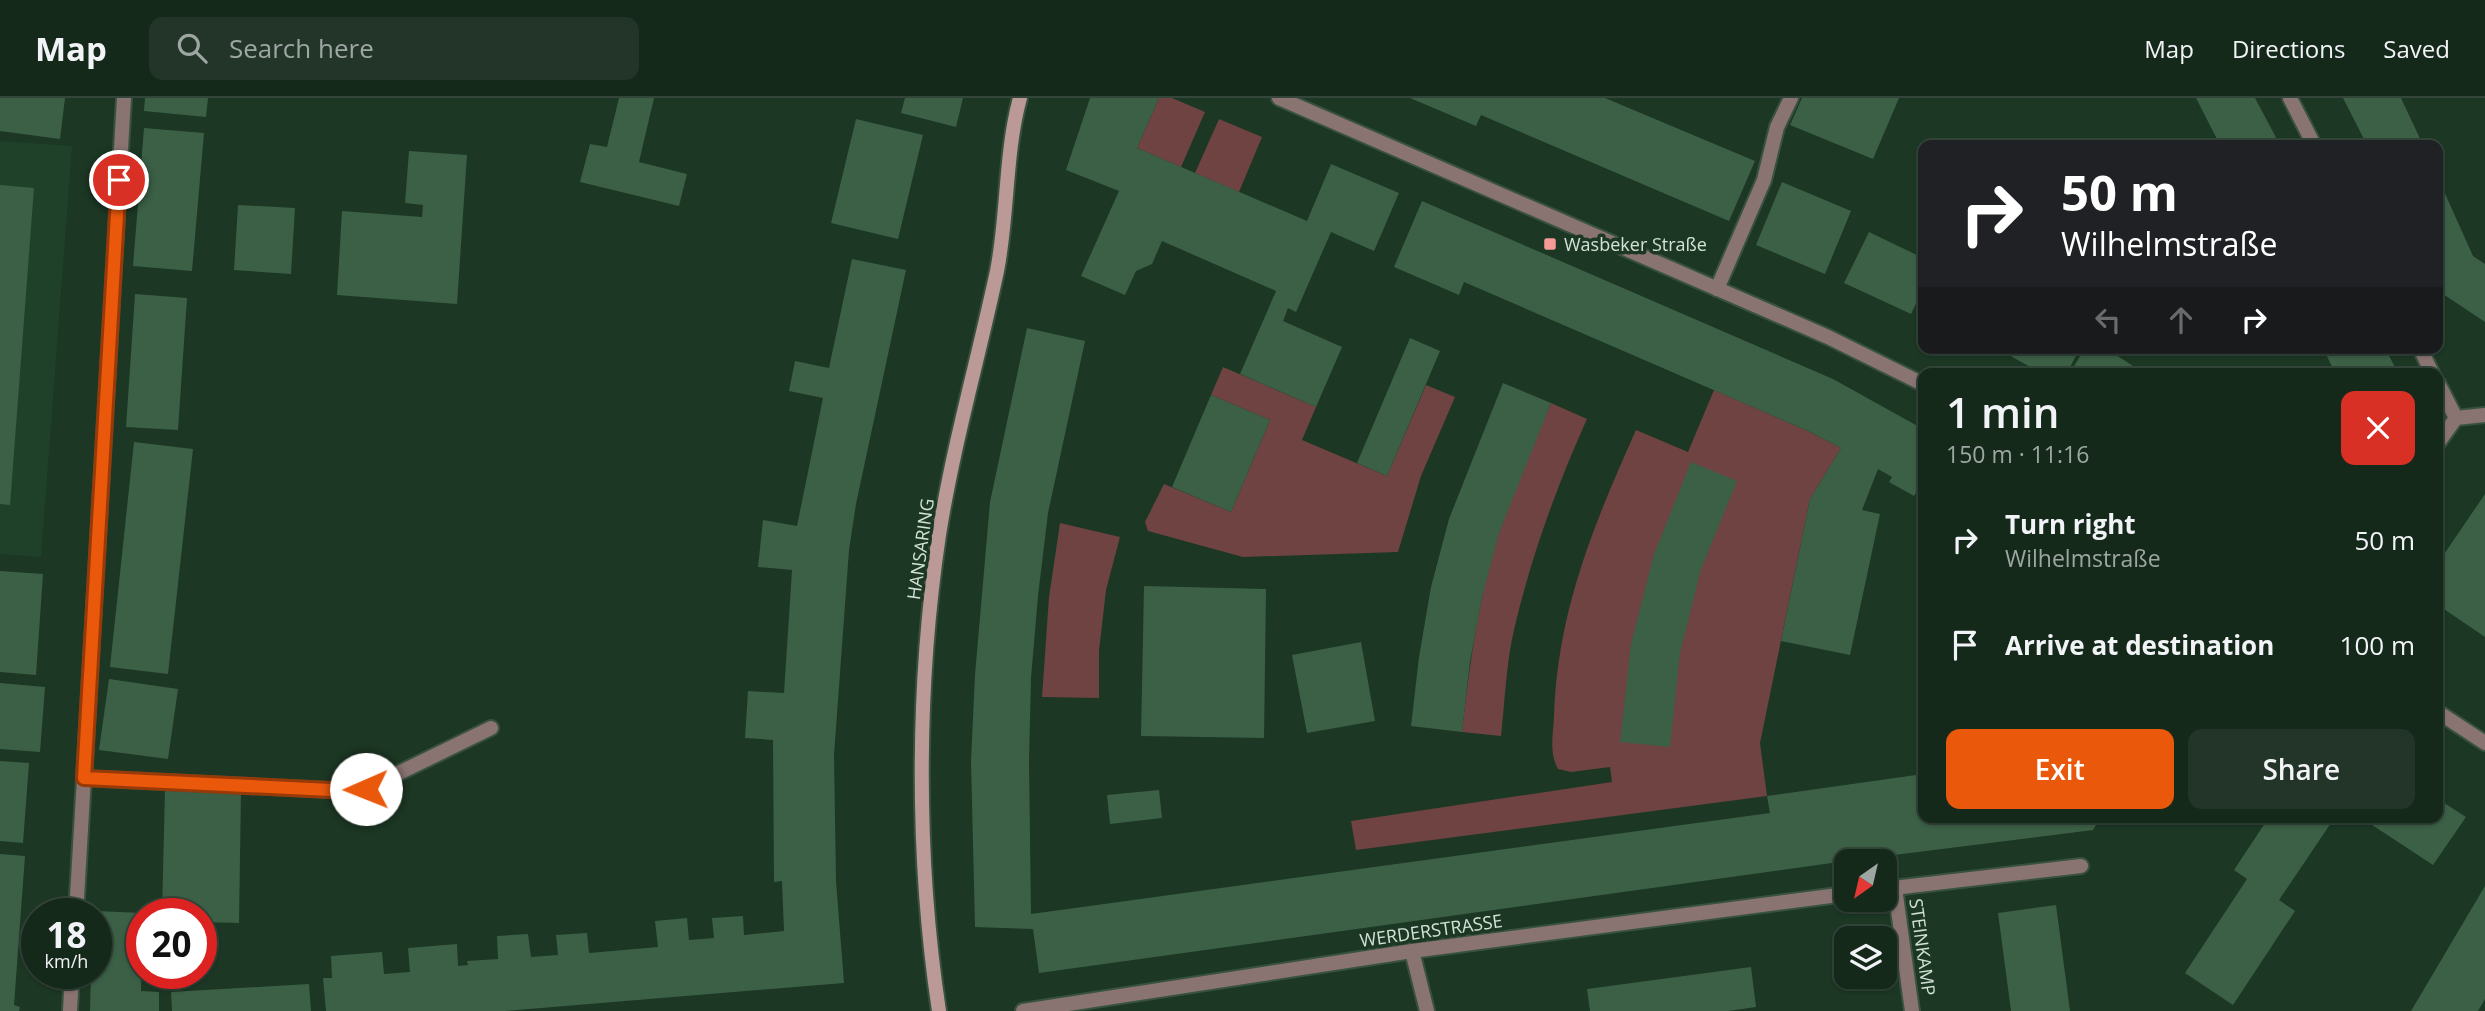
<!DOCTYPE html>
<meta charset="utf-8">
<style>
body{margin:0;font-family:"Open Sans",sans-serif;background:#223528;color:#f1f3f6;height:100vh;display:flex;flex-direction:column;font-size:26px;white-space:nowrap}
*{box-sizing:border-box;margin:0}
p{font-size:23px;color:#9da6a3}
.icon{flex:none;width:38px;height:38px;fill:none;stroke:currentColor;stroke-width:2;stroke-linecap:round;stroke-linejoin:round}
.map{position:relative;flex:1;overflow:hidden}
.panel{position:absolute;left:1918px;top:270px;width:525px;height:455px;display:flex;flex-direction:column;background:#15291b;border-radius:14px;box-shadow:0 2px 5px #0004,0 0 0 2px #34453a}
.panel>*{flex:none}
.hud{position:absolute;left:1918px;top:42px;width:525px;height:214px;border-radius:14px;box-shadow:0 2px 5px #0004,0 0 0 2px #34453a;background:#202124;color:#fff;overflow:hidden}
.needle{width:46px;rotate:214deg}
.fabs{position:absolute;left:1834px;top:751px;display:grid;gap:14px}
.fabs a{display:grid;place-items:center;width:63px;height:63px;border-radius:14px;background:#15291b;box-shadow:0 2px 5px #0004,0 0 0 2px #34453a;font-size:35px}
.speed{position:absolute;left:21px;top:800px;display:flex;gap:14px;font-size:35px;font-weight:700;text-align:center}
.speed>*{display:grid;place-content:center;width:91px;height:91px;border-radius:50%;background:#15291b;box-shadow:0 2px 5px #0004,0 0 0 2px #34453a;line-height:1}
.speed small{font-size:18px;font-weight:400}
.speed .limit{border:10px solid #d22;background:#fff;color:#111}
.pin{position:absolute;display:grid;place-items:center;width:60px;height:60px;color:#fff;margin:-30px;border:4px solid #fff;border-radius:50%;box-shadow:0 2px 7px #0007}
.me{position:absolute;width:77px;margin:-38px;rotate:269deg;stroke-linejoin:round;filter:drop-shadow(0 0 5px #0008)}
.turn{display:flex;align-items:center;gap:24px;height:147px;padding:0 28px;font-size:32px}
.turn .icon{width:91px;height:91px;stroke-width:2.5}
.turn b{display:block;font-size:49px;line-height:60px}
.lanes{display:flex;align-items:center;height:66px;padding:0 28px;background:#0003;justify-content:center;gap:35px;direction:ltr}
.lanes .off{opacity:.35}
.round{display:grid;place-items:center;flex:none;width:74px;height:74px;border-radius:14px;background:#223528}
.overview{display:flex;align-items:center;justify-content:space-between;height:119px;padding:0 28px}
h1{font-size:42px;font-weight:600;line-height:52px}
.primary-button{display:flex;gap:14px;margin-top:auto;padding:14px 28px}
.primary-button a{flex:1;height:80px;border-radius:14px;background:#ea580c;color:#fff;font-size:28px;font-weight:600;line-height:80px;text-align:center}
.primary-button a+a{background:#223528;color:#f1f3f6}
ul{padding:0;list-style:none}
li{display:flex;align-items:center;gap:21px;height:105px;padding:0 28px}
li div{flex:1}
li b{display:block;font-size:26px}
li em{font-style:normal}
header{display:flex;align-items:center;gap:42px;box-sizing:border-box;height:98px;padding:0 35px;background:#15291b;border-bottom:2px solid #34453a}
header strong{font-size:33px}
nav{display:flex;gap:38px;margin-inline-start:auto;font-size:24px}
.search{width:490px;height:63px;background:#223528;display:flex;align-items:center;gap:18px;box-sizing:border-box;padding:0 24px;border-radius:14px;color:#9da6a3;font-size:26px}
.map>svg:first-child{display:block}
.built{fill:#1f412a}
.green{fill:#6e4341}
.building{fill:#3b6046}
.lines{fill:none;stroke-linecap:round;stroke-linejoin:round}
.service-casing{stroke:#395240;stroke-width:18}
.minor-casing{stroke:#395240;stroke-width:18}
.tertiary-casing{stroke:#395240;stroke-width:18}
.secondary-casing{stroke:#395240;stroke-width:18}
.service{stroke:#897472;stroke-width:14}
.minor{stroke:#897472;stroke-width:14}
.tertiary{stroke:#897472;stroke-width:14}
.secondary{stroke:#bb9997;stroke-width:14}
.route-casing{stroke:#983908;stroke-width:18}
.route{stroke:#ea580c;stroke-width:12}
.poi-dot{fill:#f59b97;stroke:#1c3724;stroke-width:2.5}
.labels{text-anchor:middle;dominant-baseline:central;stroke-width:7;stroke-linejoin:round;paint-order:stroke}
.poi-label{font-size:18px;fill:#d2e2d6;stroke:#1c3724;text-anchor:start}
.street-label{font-size:18px;fill:#d2e2d6;stroke:#1c3724}
</style>
<header>
<strong>Map</strong>
<div class="search"><svg class="icon" aria-label="search" viewBox="0 0 24 24"><circle cx="10" cy="10" r="6"/><path d="M15 15l6 6"/></svg>Search here</div>
<nav><a>Map</a><a>Directions</a><a>Saved</a></nav>
</header>
<div class="map">
<svg width="2485" height="913" viewBox="0 0 2485 913">
<rect width="100%" height="100%" fill="#1c3724"/>
<path class="built" d="M0,43L72,48L41,459L0,456Z"/>
<path class="green" d="M1159,0H1172L1205,14L1181,69L1137,50Z
M1219,21L1262,39L1239,94L1195,75Z
M1223,269L1316,309L1302,342L1387,378L1426,287L1455,299L1421,378L1398,454L1243,459L1148,433L1145,424L1164,386L1231,414L1270,322L1211,297Z
M1714,292L1808,333L1841,350L1810,401L1760,645L1767,698L1356,752L1351,723L1612,684L1610,669L1571,674L1558,671C1549,655 1553,636 1554,619C1557,514 1594,426 1636,332L1688,354Z
M1551,305L1587,321C1556,390 1531,459 1514,532C1506,566 1505,603 1501,638L1462,634C1470,567 1478,499 1499,434C1514,390 1533,348 1551,305Z
M1060,425L1120,439L1106,492L1099,553V600L1042,599L1049,499Z"/>
<path class="building" d="M0,0H65L60,41L0,33Z
M145,0H208L206,19L144,13Z
M619,0H654L639,64L687,76L679,108L580,84L590,46L607,49Z
M905,0H963L956,29L901,15Z
M1090,0H1159L1137,50L1307,123L1331,66L1399,95L1374,153L1331,134L1296,214L1288,210L1283,223L1342,249L1316,309L1240,276L1276,193L1162,143L1152,166L1136,173L1125,197L1081,178L1119,93L1066,72Z
M1410,0H1605L1755,63L1729,123L1481,17L1476,28Z
M1802,0H1899L1873,61L1790,27Z
M2196,0H2255L2280,47H2220Z
M2343,0H2401L2423,47H2367Z
M856,21L923,37L898,141L831,125Z
M144,30L204,35L192,173L133,168Z
M409,53L467,57L457,206L337,197L342,113L422,119L423,107L405,105Z
M2438,80L2473,158L2485,166V224L2440,194L2438,189Z
M1782,84L1851,113L1825,176L1756,147Z
M0,87L34,90L10,407L0,406Z
M1422,103L1833,281L1923,331V383L1914,398L1889,384L1892,379L1878,371L1862,412L1880,416L1850,557L1781,543L1810,401L1841,350L1808,333L1464,184L1459,197L1394,169Z
M238,107L295,110L291,176L234,172Z
M1869,134L1923,160V191L1911,216L1844,185Z
M852,161L906,172L856,406L849,452L834,657L836,783L844,885L504,913H326L323,880H332L331,858L382,854L384,876L410,874L408,850L457,846L458,868L468,867L467,863L498,861L497,838L528,836L531,859L558,857L556,837L587,835L589,855L658,849L655,823L687,820L689,842L714,840L712,820L743,818L744,837L784,833L782,783L774,784L773,642L745,640L748,593L784,595L792,472L758,469L763,422L797,428L823,300L789,293L795,263L829,270Z
M135,196L187,200L178,332L126,329Z
M1027,230L1085,243L1048,415L1038,498L1031,580L1029,663L1031,816L1770,715L1767,698L1923,676V719H2101L2093,732L1846,763L1039,875L1033,831L975,829L971,663L975,577L990,404Z
M1410,240L1440,253L1387,378L1357,365Z
M1996,250H2080L2067,275H2041Z
M2085,250H2105L2144,275H2070Z
M2323,250H2385L2398,275H2335Z
M1503,285L1551,305L1499,435L1482,499L1470,564L1462,634L1411,628L1419,559L1431,489L1449,421Z
M1211,297L1270,322L1231,414L1172,389Z
M134,344L193,351L168,576L110,569Z
M1691,364L1737,383L1701,471L1680,555L1670,649L1620,644L1631,546L1654,456Z
M2485,396V539L2438,507V465Z
M0,473L43,476L36,577L0,574Z
M1144,488L1266,491L1264,640L1141,638Z
M1361,544L1375,623L1307,635L1292,557Z
M109,581L178,591L168,661L99,652Z
M0,585L45,589L40,654L0,651Z
M0,663L29,665L23,745L0,743Z
M165,691L241,692L239,825L201,824V816H162Z
M1159,692L1162,720L1110,726L1107,697Z
M2438,701L2466,719L2433,767L2360,719H2438Z
M2269,719H2335L2279,802L2295,813L2233,907L2185,875L2247,781L2234,772Z
M0,756L25,758L14,907L20,909L19,913H0Z
M2485,788V901L2478,913H2411Z
M2056,807L2070,913H2011L1998,815Z
M96,813L142,815L141,893L159,894V913H90L91,875H96Z
M1751,869L1756,909L1728,913H1590L1587,891Z
M309,886L311,913H172L171,894Z"/>
<g class="lines">
<defs>
<path id="service" d="M1717,191L1764,82L1777,29L1791,0
M84,680L351,693L366,691L491,630"/>
<path id="minor" d="M2290,0L2314,47
M2420,250L2432,275
M2438,285L2456,320L2438,345
M2456,320L2485,317
M1895,790L1912,913
M1885,791L2081,768
M76,816L124,0
M1412,853L1427,913
M70,913L72,875
M1023,913L1412,853L1846,796"/>
<path id="tertiary" d="M1279,0L1828,239L1923,286
M2438,614L2485,645"/>
<path id="secondary" d="M939,913C916,761 916,590 939,437C953,348 978,262 997,173C1008,118 1005,54 1020,0"/>
</defs>
<use href="#service" class="service-casing"/>
<use href="#minor" class="minor-casing"/>
<use href="#tertiary" class="tertiary-casing"/>
<use href="#secondary" class="secondary-casing"/>
<use href="#service" class="service"/>
<use href="#minor" class="minor"/>
<use href="#tertiary" class="tertiary"/>
<use href="#secondary" class="secondary"/>
</g>
<g class="lines">
<defs>
<path id="route" d="M119,82L84,680L351,693L366,691"/>
</defs>
<use href="#route" class="route-casing"/>
<use href="#route" class="route"/>
</g>
<rect class="poi-dot" x="1543" y="139" width="14" height="14" rx="3.5"/>
<g class="labels">
<g class="poi-label">
<text x="1564" y="146">Wasbeker Straße</text>
</g>
<g class="street-label">
<text transform="translate(920 451) rotate(-82)">HANSARING</text>
<text transform="translate(1431 832) rotate(-8)">WERDERSTRASSE</text>
<text transform="translate(1923 849) rotate(82)">STEINKAMP</text>
</g>
</g>
</svg>
<div class="fabs">
<a><svg class="needle" viewBox="-14 -14 28 28"><path d="M0-13l5 13h-10z" fill="#e53935"/><path d="M0 13l5-13h-10z" fill="#9da6a3"/></svg></a>
<a><svg class="icon" aria-label="layers" viewBox="0 0 24 24"><path d="M12 4l9 5-9 5-9-5zM3 14l9 5 9-5"/></svg></a>
</div>
<div class="speed"><div>18<small>km/h</small></div><div class="limit">20</div></div>
<div class="pin" style="left:119px;top:82px;background:#d93025"><svg class="icon" aria-label="arrive" viewBox="0 0 24 24"><path d="M6 21V4h12l-3 4 3 4H6"/></svg></div>
<svg class="me" style="left:366px;top:691px" viewBox="-20 -20 40 40"><circle r="19" fill="#fff"/><path d="M0-13L10 11 0 6-10 11z" fill="#ea580c"/></svg>
<div class="hud">
<div class="turn"><svg class="icon" aria-label="right" viewBox="0 0 24 24"><path d="M7 20v-9h11M14 6l5 5-5 5"/></svg><div><b>50 m</b>Wilhelmstraße</div></div>
<div class="lanes"><svg class="icon off" aria-label="left" viewBox="0 0 24 24"><path d="M17 20v-9H6M10 6l-5 5 5 5"/></svg><svg class="icon off" aria-label="ahead" viewBox="0 0 24 24"><path d="M12 20V5M6 11l6-6 6 6"/></svg><svg class="icon" aria-label="right" viewBox="0 0 24 24"><path d="M7 20v-9h11M14 6l5 5-5 5"/></svg></div>
</div>
<section class="panel">
<div class="overview"><div><h1>1 min</h1><p>150 m · 11:16</p></div><a class="round" style="background:#d93025;color:#fff"><svg class="icon" aria-label="close" viewBox="0 0 24 24"><path d="M6 6l12 12M18 6L6 18"/></svg></a></div>
<ul>
<li><svg class="icon" aria-label="right" viewBox="0 0 24 24"><path d="M7 20v-9h11M14 6l5 5-5 5"/></svg><div><b>Turn right</b><p>Wilhelmstraße</p></div><em>50 m</em></li>
<li><svg class="icon" aria-label="arrive" viewBox="0 0 24 24"><path d="M6 21V4h12l-3 4 3 4H6"/></svg><div><b>Arrive at destination</b></div><em>100 m</em></li>
</ul>
<div class="primary-button"><a>Exit</a><a>Share</a></div>
</section>
</div>
